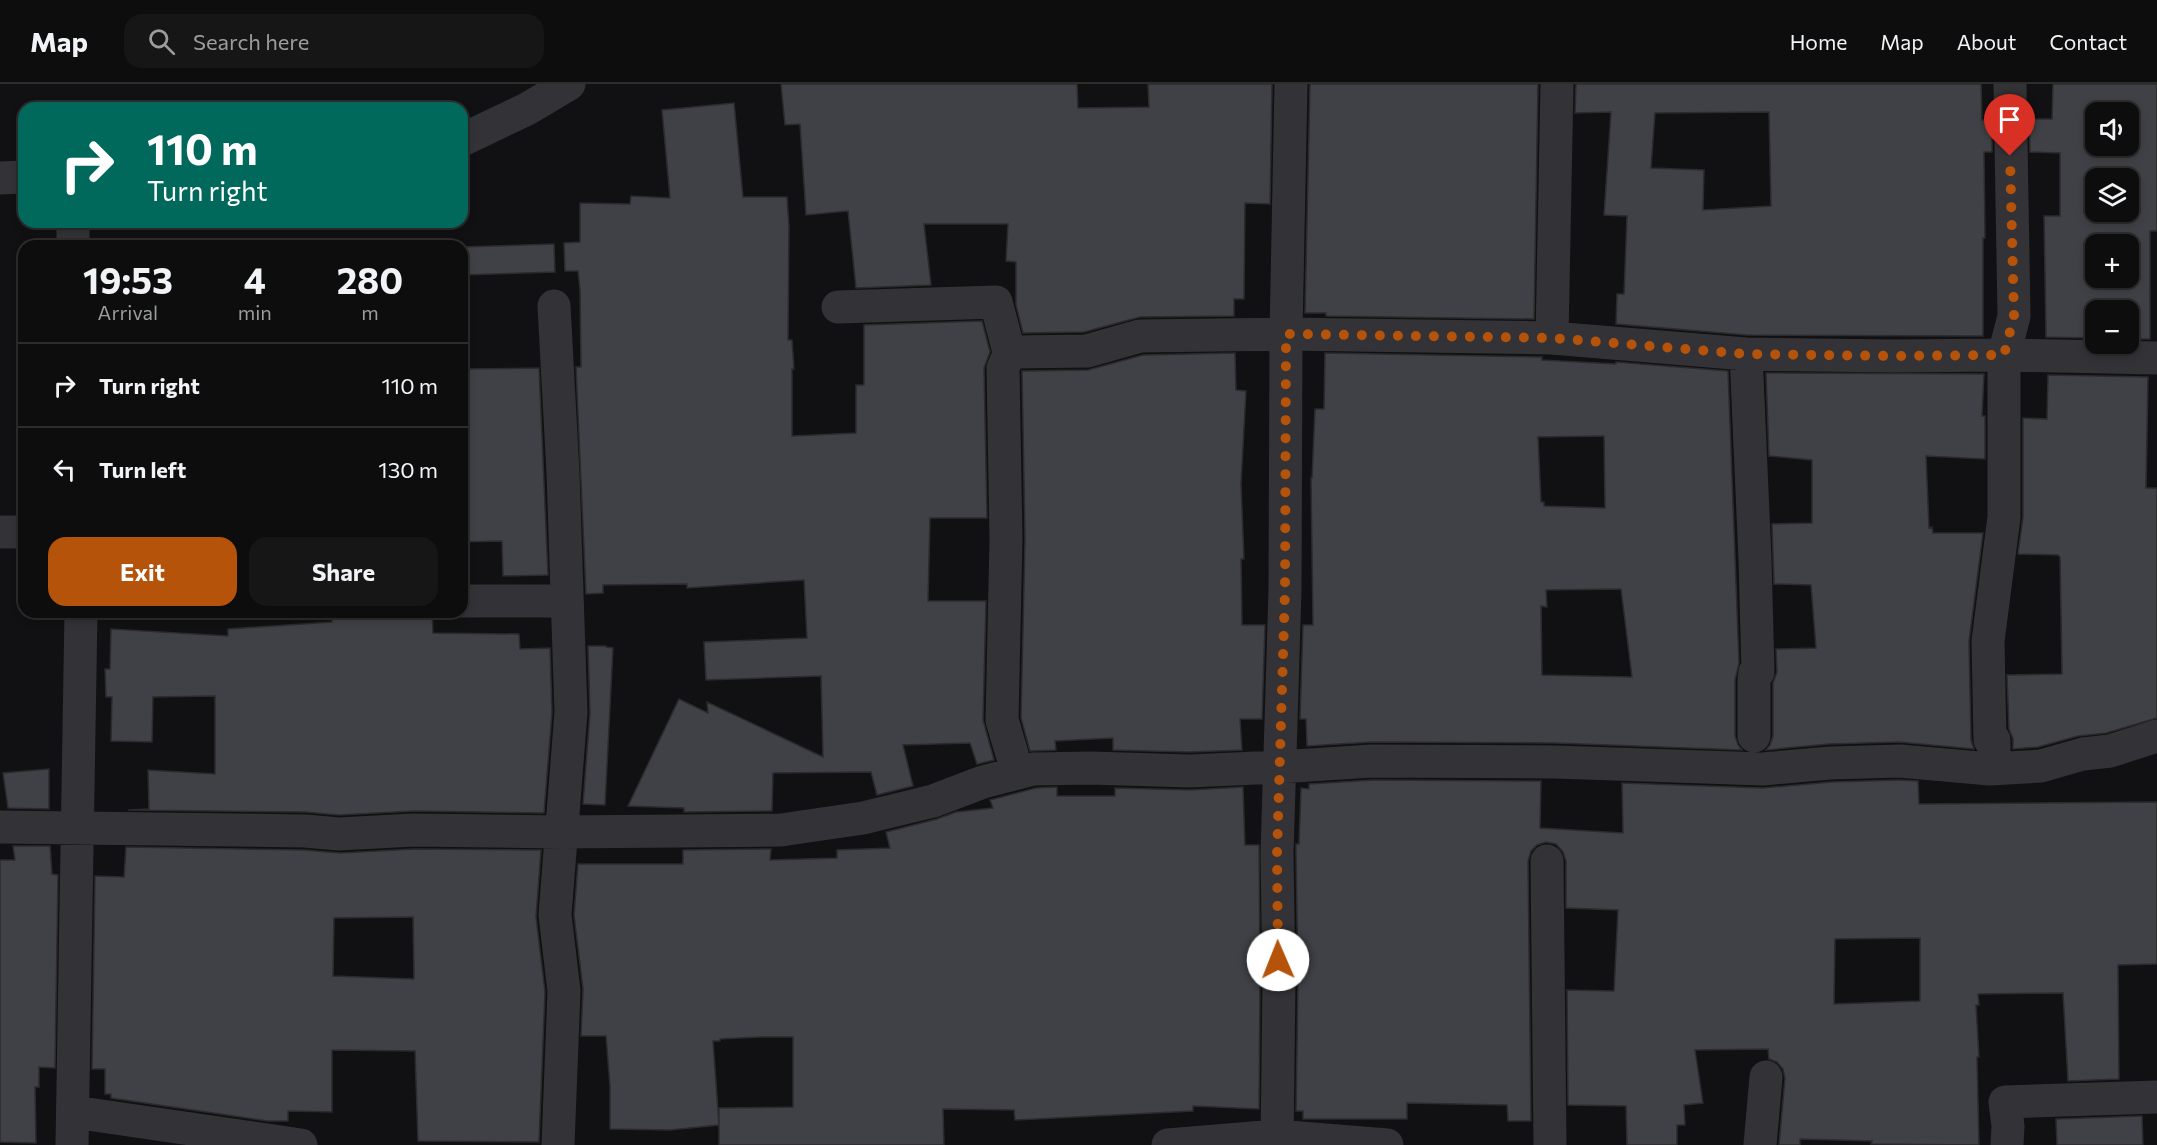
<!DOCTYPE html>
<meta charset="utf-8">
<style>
body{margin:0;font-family:Commissioner,sans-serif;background:#161617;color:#f1f3f6;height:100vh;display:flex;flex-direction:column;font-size:22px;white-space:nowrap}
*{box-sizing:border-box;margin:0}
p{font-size:20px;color:#9a9c9e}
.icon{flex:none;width:33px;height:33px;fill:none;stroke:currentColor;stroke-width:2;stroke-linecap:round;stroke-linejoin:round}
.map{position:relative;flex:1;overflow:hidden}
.sheet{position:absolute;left:18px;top:156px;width:450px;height:378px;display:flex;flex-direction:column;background:#0d0d0e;border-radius:18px;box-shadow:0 3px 9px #0003,0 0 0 2px #2d2d2e}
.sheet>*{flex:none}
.hud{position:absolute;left:18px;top:18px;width:450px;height:126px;border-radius:18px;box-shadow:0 3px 9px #0003,0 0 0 2px #2d2d2e;background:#00695c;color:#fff;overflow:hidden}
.buttons{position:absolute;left:2085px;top:18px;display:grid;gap:12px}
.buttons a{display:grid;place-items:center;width:54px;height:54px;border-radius:12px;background:#0d0d0e;box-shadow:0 3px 9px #0003,0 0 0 2px #2d2d2e;font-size:30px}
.pin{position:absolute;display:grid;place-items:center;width:51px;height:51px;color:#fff;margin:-62px -26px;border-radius:50% 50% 50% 0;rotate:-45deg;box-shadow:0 0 6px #0007}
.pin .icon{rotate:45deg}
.me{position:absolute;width:66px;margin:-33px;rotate:359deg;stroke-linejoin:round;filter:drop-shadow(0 0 4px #0008)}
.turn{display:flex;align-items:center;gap:21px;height:126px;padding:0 30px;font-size:27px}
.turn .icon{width:78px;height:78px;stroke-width:2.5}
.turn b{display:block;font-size:42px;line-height:51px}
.eta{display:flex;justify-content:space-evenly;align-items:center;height:102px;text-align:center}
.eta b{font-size:36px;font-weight:700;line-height:42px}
.action{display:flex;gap:12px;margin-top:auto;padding:12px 30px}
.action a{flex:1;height:69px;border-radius:18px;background:#b45309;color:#fff;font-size:24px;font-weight:700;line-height:69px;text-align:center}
.action a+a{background:#161617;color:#f1f3f6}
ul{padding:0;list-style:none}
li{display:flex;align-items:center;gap:18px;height:84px;padding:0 30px;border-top:2px solid #2d2d2e}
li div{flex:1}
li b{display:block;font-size:22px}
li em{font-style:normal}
header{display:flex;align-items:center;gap:36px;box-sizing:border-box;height:84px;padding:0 30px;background:#0d0d0e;border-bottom:2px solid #2d2d2e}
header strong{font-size:28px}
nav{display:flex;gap:33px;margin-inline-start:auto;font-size:21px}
.search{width:420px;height:54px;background:#161617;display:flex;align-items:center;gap:15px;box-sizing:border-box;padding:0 21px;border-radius:18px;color:#9a9c9e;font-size:22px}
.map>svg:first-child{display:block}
.building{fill:#404146;stroke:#2b2b2e;stroke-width:1.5;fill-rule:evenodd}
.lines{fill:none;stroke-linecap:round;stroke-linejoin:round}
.minor{stroke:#333337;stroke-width:33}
.route{stroke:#b45309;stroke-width:10;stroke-dasharray:0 18}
</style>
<header>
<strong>Map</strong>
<div class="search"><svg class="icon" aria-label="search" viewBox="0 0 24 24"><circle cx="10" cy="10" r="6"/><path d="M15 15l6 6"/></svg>Search here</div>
<nav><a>Home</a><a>Map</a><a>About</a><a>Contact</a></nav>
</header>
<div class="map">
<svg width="2157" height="1061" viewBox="0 0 2157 1061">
<rect width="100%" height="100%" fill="#111113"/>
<path class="building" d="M781,0H1077L1078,24L1149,23L1148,0H1272L1270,120L1245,119L1244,215H1234V232L1140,233L1084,248L1023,249L1016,221V178L1006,177L1008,140H924L931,201L856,204L848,127L806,131L800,40L785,41Z
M1310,0H1538L1534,235L1326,232V229H1305Z
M1576,0H1981L1982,36L1992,35V68H1984L1985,154H1983V252L1747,251L1616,240L1617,210H1624L1627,132L1604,131L1611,28L1575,29ZM1769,28L1771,122L1703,126L1704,86L1651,84L1655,29Z
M2053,0H2157V147H2150V255H2128V226H2096V254L2046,253L2044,132H2060V69L2030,68L2029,35H2052ZM2096,28H2128V62H2096ZM2096,94H2128V128H2096ZM2096,160H2128V194H2096Z
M734,19L743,113H787L789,143L788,256H792L794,285H792V352L856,349V301H864V241L982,237L990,268L984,284L987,434H930L928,517H986L983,636L994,676L977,680L970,659L903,661L913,702L877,711L871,688L773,689L772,727L684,728V724L628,722L679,615L708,629L707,618L823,673L821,592L706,596L704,558L807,554L804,496L687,504V500L603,501V509L586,510L576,283H581L580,206L578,187H565L564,159L580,158V119L630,120L631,112L670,114L662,26Z
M554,160L555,188L462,191V163Z
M1235,269L1236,306L1246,307L1241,400L1244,475H1241L1242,541H1265L1262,635H1240L1242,666L1190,668L1113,666V654L1055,657L1056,666L1030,667L1021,634L1025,455L1022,287L1088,286L1143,271Z
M1325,269L1542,273V276L1616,280V278L1728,287L1739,579L1735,596V652L1738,661L1742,666L1555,659L1372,658L1307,662L1306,635H1300L1303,541H1313L1311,394H1312L1315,325H1324ZM1604,352L1605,424L1544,422V418H1541L1538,353ZM1621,505L1632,593L1542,591L1541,522L1547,523L1546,506Z
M539,284L548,491L503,492L502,457L462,458V285Z
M1766,289L1984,290L1982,332H1985V375L1926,372L1929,444L1932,443L1933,449H1983L1969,557L1971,656L1974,665L1899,658L1829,660L1766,666L1770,661L1773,652V599L1777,588L1776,565L1816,564L1811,501L1774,500L1772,440L1812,439V376L1769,372Z
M2048,291L2148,293L2146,404H2157V634L2106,649L2078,652L2038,663L2013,665V655L2009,645L2007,591L2062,590L2060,473L2058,471L2018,470L2023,433V334L2047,335Z
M432,528L433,549L519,550L520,565L550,564L552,628L544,729L414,727L339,731L305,728L128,726L149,725L148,686L215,690V612L153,613L152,658L111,657L112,613H106L105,585H110L111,545L228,552V545L332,538V531Z
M588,562H606V563L613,564L605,721L583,720L590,629Z
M49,685V725L8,724L3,689Z
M1373,696L1541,697L1540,744L1623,749L1622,699L1763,704L1831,698L1899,696L1918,697L1919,720L2157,718V880L2118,881L2119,995L2068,997L2063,909L1978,910L1979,921H1976L1979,973H1977L1979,1061L1871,1060L1872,1057L1800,1055V1061H1779L1785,994L1783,985L1777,978L1769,975L1768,965L1695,966L1703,1019L1684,1021L1685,1041H1677V1061H1627L1626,1022L1568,1021L1567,906L1614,907L1618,826L1566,824V777L1563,768L1556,760L1546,758L1537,761L1531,767L1528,777L1531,1037H1508L1507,1021L1407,1019V1035H1303V1027H1296L1298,897L1296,770V760H1299L1301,704L1309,705V700ZM1920,854V917L1834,920L1835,855Z
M1057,703V712H1115V704L1190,706L1243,703L1245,761H1259L1260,897L1259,1025L1193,1022V1027L1015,1036L1014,1026L943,1025L944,1061H719V1024L793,1023V953H760L720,955V957H713L719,1041L670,1046L610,1045V1002L606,952H581L583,905L574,831L578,780H683V766L771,765L770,776L837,774V766L890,764L886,748L937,735L956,728L993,724L990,716L1036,704Z
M13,762H50L52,790L58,791L55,984L39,983V1003H35L36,1059L0,1058V776H15Z
M126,763L304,766L340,769L414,765L541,766L536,833L545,908L539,1058L418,1057L415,967L332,966V1028L288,1027V1037H268L111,1014V1010H105V985H92L95,792L124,793ZM413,833L414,895L333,892L334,834Z
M2142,1032L2143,1061H2057L2056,1035Z"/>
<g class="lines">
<path class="minor" d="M462,56L527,25L569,0
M0,94L24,93
M73,138V162
M554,222L563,389L571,628L555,831L564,907L558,1061
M838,223L996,218L1009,268L1087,267L1140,252L1286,250L1552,254L1746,270L1894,272L2004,271L2014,232L2010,0
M1552,254L1557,0
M1010,268L1003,284L1006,455L1002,636L1012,670
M1746,270L1755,475L1758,588H1755L1754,596V652
M0,448H24
M462,517H567
M1994,672V656H1990L1988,557L2004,433V271L2157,274
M0,743L305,747L339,750L414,746L562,748L781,746L863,734L933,717L983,698L1033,685L1090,684L1190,687L1279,683L1372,677L1555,678L1763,685L1830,679L1900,677L1990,685L2041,682L2083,670L2110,667L2157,652
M1547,777L1550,1061
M74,1028L301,1061
M72,1061L81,528
M1168,1061L1276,1052L1387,1061
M1277,1061L1279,897L1277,770L1285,506L1286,250L1291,0
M1760,1061L1766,993
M2007,1061L2008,1042L2005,1018L2157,1013"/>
</g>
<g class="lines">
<path class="route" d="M1278,876L1277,770L1285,506L1286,250L1552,254L1746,270L1893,272L2004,271L2014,232L2010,72"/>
</g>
</svg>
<div class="buttons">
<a><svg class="icon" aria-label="sound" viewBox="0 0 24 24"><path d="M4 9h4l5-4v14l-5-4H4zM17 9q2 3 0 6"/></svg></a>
<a><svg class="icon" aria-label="layers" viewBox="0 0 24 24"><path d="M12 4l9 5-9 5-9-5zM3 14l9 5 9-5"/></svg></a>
<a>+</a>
<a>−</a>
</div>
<div class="pin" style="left:2010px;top:72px;background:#d93025"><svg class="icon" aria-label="arrive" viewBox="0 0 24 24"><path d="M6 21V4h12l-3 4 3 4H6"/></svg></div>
<svg class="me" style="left:1278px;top:876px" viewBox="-20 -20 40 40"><circle r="19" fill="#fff"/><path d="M0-13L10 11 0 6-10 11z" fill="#b45309"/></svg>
<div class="hud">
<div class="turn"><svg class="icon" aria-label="right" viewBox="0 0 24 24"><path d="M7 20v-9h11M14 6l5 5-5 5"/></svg><div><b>110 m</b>Turn right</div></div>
</div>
<section class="sheet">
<div class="eta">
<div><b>19:53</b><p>Arrival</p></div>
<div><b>4</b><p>min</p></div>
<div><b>280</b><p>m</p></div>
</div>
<ul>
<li><svg class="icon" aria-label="right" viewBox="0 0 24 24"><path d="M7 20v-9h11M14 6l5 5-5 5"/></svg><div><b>Turn right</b></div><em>110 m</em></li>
<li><svg class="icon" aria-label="left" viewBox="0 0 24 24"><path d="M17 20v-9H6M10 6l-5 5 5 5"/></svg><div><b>Turn left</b></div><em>130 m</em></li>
</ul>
<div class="action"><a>Exit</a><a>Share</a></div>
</section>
</div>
